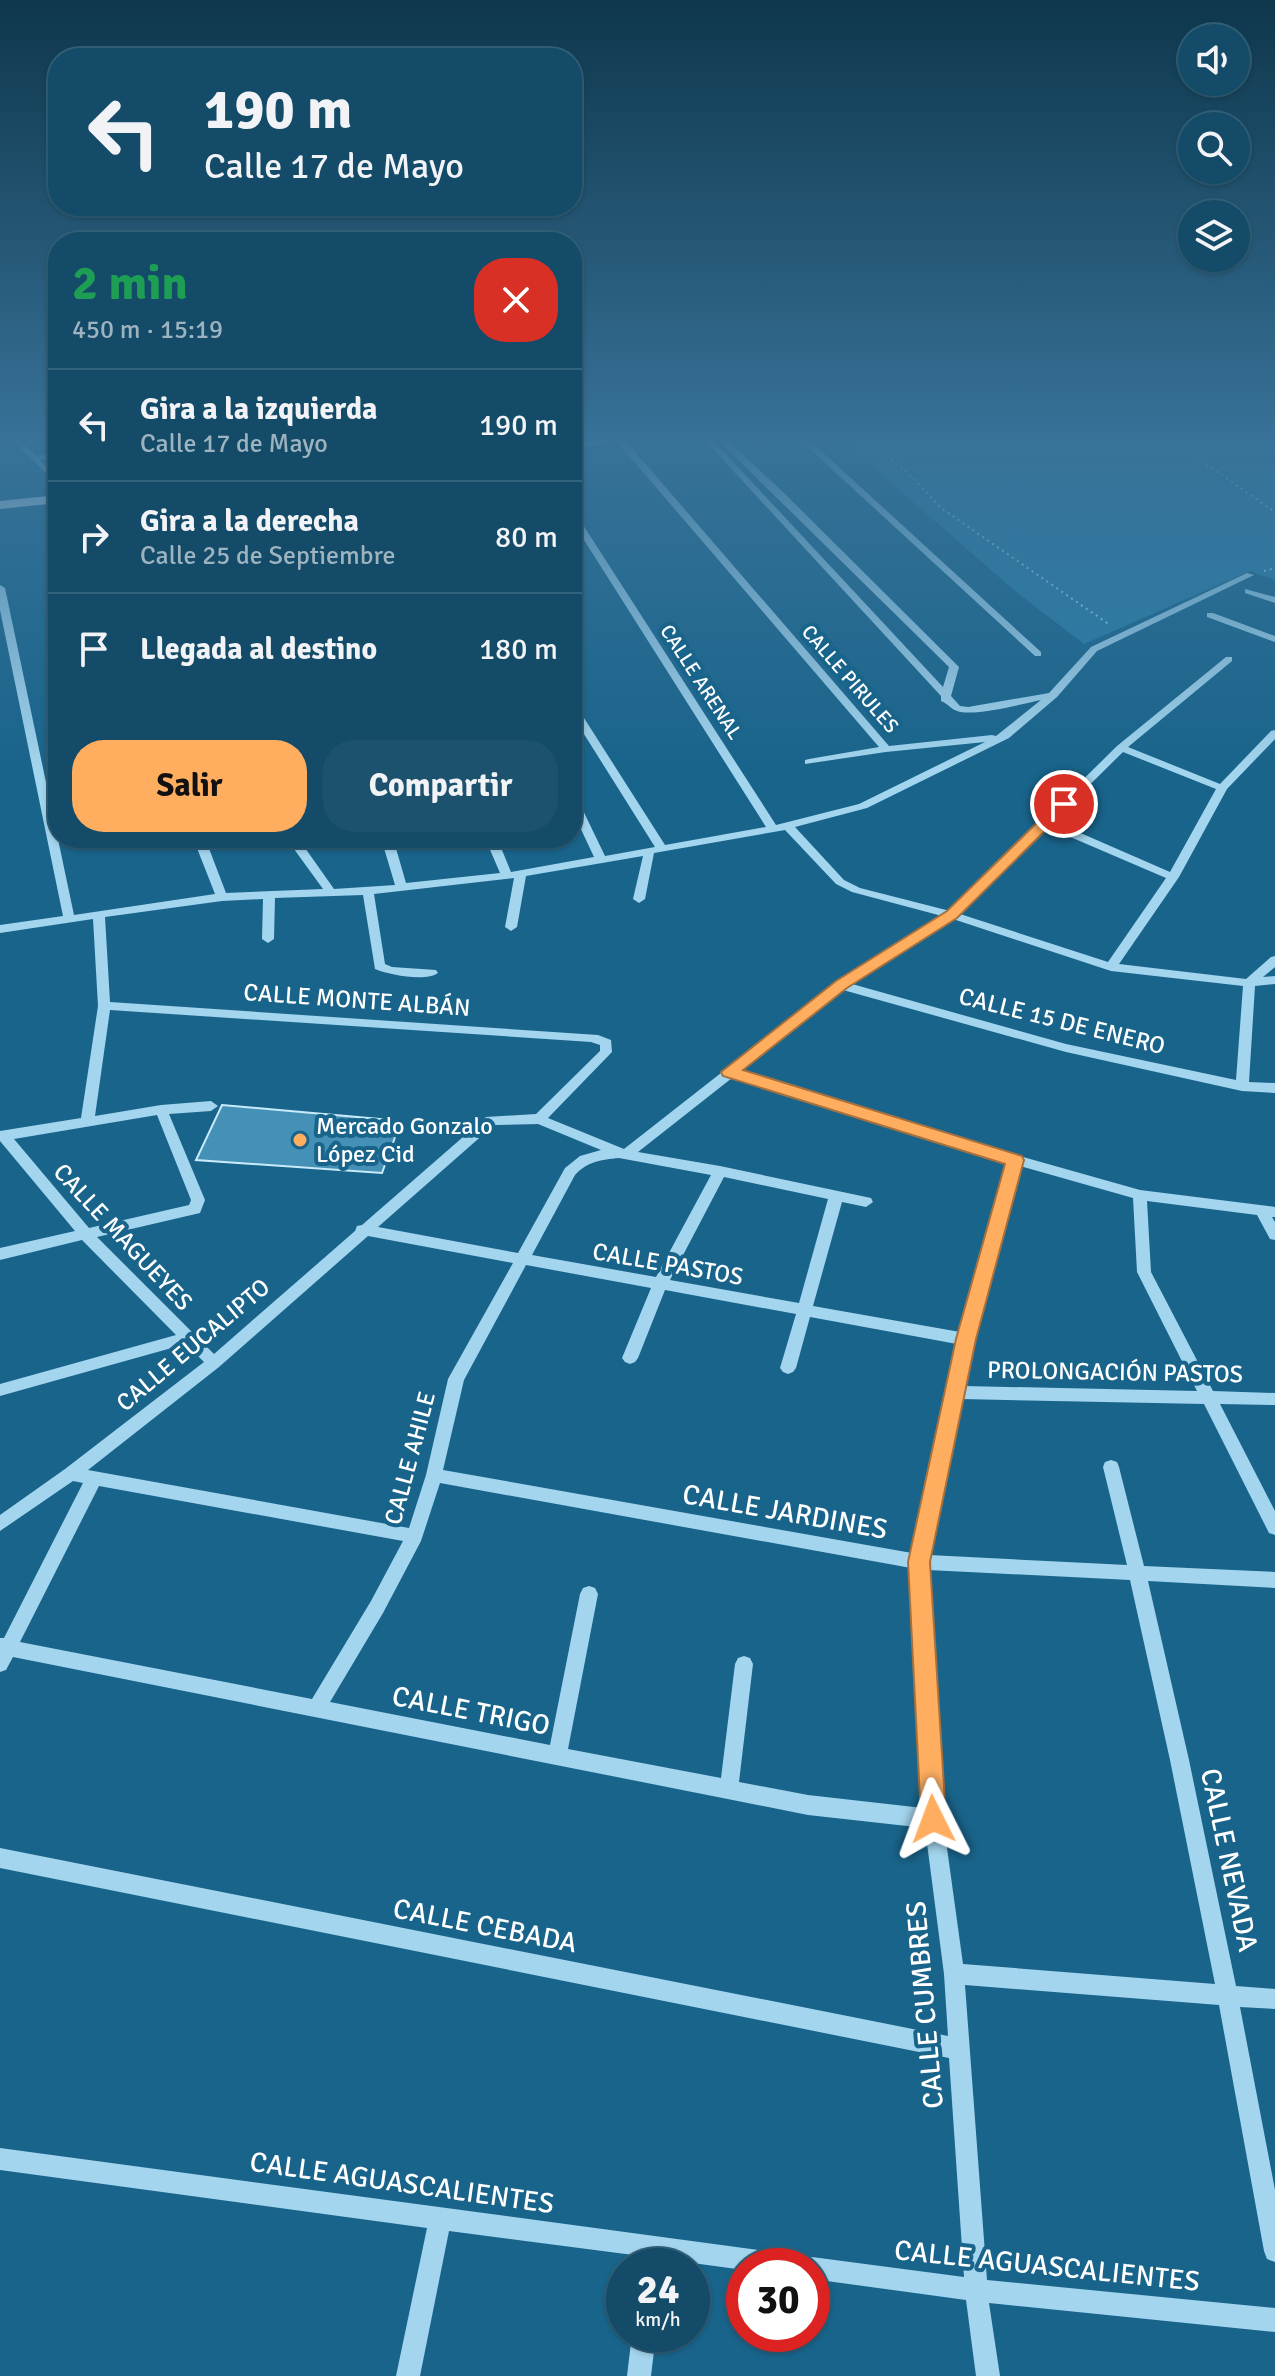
<!DOCTYPE html>
<html lang="es">
<meta charset="utf-8">
<style>
body{margin:0;font-family:Signika,sans-serif;background:#1c526e;color:#f1f3f6;height:100vh;display:flex;flex-direction:column;font-size:30px;white-space:nowrap}
*{box-sizing:border-box;margin:0}
p{font-size:26px;color:#9db3c0}
.icon{flex:none;width:44px;height:44px;fill:none;stroke:currentColor;stroke-width:2;stroke-linecap:round;stroke-linejoin:round}
.map{position:relative;flex:1;overflow:hidden}
.side{position:absolute;left:48px;top:232px;width:534px;height:616px;display:flex;flex-direction:column;background:#134b68;border-radius:32px;box-shadow:0 2px 6px #0004,0 0 0 2px #32637c}
.side>*{flex:none}
.top-card{position:absolute;left:48px;top:48px;width:534px;height:168px;border-radius:32px;box-shadow:0 2px 6px #0004,0 0 0 2px #32637c;background:#134b68;color:#f1f3f6;overflow:hidden}
.fabs{position:absolute;left:1178px;top:24px;display:grid;gap:16px}
.fabs a{display:grid;place-items:center;width:72px;height:72px;border-radius:50%;background:#134b68;box-shadow:0 2px 6px #0004,0 0 0 2px #32637c;font-size:40px}
.speed{position:absolute;left:606px;top:2248px;display:flex;gap:16px;font-size:40px;font-weight:700;text-align:center}
.speed>*{display:grid;place-content:center;width:104px;height:104px;border-radius:50%;background:#134b68;box-shadow:0 2px 6px #0004,0 0 0 2px #32637c;line-height:1}
.speed small{font-size:20px;font-weight:400}
.speed .limit{border:12px solid #d22;background:#fff;color:#111}
.pin{position:absolute;display:grid;place-items:center;width:68px;height:68px;color:#fff;margin:-34px;border:4px solid #fff;border-radius:50%;box-shadow:0 2px 8px #0007}
.me{position:absolute;width:88px;margin:-44px;rotate:357deg;stroke-linejoin:round;filter:drop-shadow(0 0 6px #0008)}
.turn{display:flex;align-items:center;gap:28px;height:168px;padding:0 24px;font-size:36px}
.turn .icon{width:104px;height:104px;stroke-width:2.5}
.turn b{display:block;font-size:56px;line-height:68px}
.round{display:grid;place-items:center;flex:none;width:84px;height:84px;border-radius:32px;background:#1c526e}
.summary{display:flex;align-items:center;justify-content:space-between;height:136px;padding:0 24px}
h1{font-size:48px;font-weight:700;line-height:60px;color:#1e9e55}
.action{display:flex;gap:16px;margin-top:auto;padding:16px 24px}
.action a{flex:1;height:92px;border-radius:32px;background:#ffae60;color:#111;font-size:32px;font-weight:700;line-height:92px;text-align:center}
.action a+a{background:#1c526e;color:#f1f3f6}
ul{padding:0;list-style:none}
li{display:flex;align-items:center;gap:24px;height:112px;padding:0 24px;border-top:2px solid #32637c}
li div{flex:1}
li b{display:block;font-size:30px}
li em{font-style:normal}
.map>svg:first-child{display:block}
.green{fill:#287ea8}
.building{fill:#4590b6;stroke:#c9eafa;stroke-width:2}
.lines{fill:none;stroke-linecap:round;stroke-linejoin:round}
.path{stroke:#a3d5ee;stroke-width:2;stroke-dasharray:2 4;stroke-linecap:butt}
.minor{fill:#a3d5ee;fill-rule:evenodd}
.major{fill:#eaf7ff;fill-rule:evenodd}
.route{fill:#ffae60;stroke:#a6713e;stroke-width:2}
.poi-dot{fill:#ffae60;stroke:#19648b;stroke-width:3}
.labels{text-anchor:middle;dominant-baseline:central;stroke-width:8;stroke-linejoin:round;paint-order:stroke}
.far-street-label{font-size:20px;fill:#fff;stroke:#19648b}
.street-label{font-size:24px;fill:#fff;stroke:#19648b}
.poi-label{font-size:24px;fill:#fff;stroke:#19648b;text-anchor:start}
.near-street-label{font-size:28px;fill:#fff;stroke:#19648b}
</style>
<div class="map">
<svg width="1275" height="2376" viewBox="0 0 1275 2376">
<rect width="100%" height="100%" fill="#19648b"/>
<path class="green" d="M839,437H1275V580L1250,571L1084,644L1015,591Z"/>
<path class="building" d="M222,1105L401,1121L382,1173L196,1160Z"/>
<g class="lines">
<path class="path" d="M863,437L908,473L941,508L1110,625
M1167,437L1275,512
M1264,571L1275,568"/>
<path class="minor" d="M9,437H18L36,456L58,452V456L40,460L58,478V485Z
M608,437L624,439L889,746L992,735L996,736L1041,700C1022,704 973,717 957,711C951,709 947,703 941,701V696L702,437H710L943,687L949,667L715,437H724L782,491L957,665L959,667L951,696L960,706L968,707L1049,693L1091,647L1247,573L1254,575L1097,651L1057,697L1009,738L867,808L795,827L844,880L860,888L950,911L1117,746L1226,657H1232V661L1128,747L1220,784L1271,731L1275,730V739L1227,789L1179,877L1119,964L1246,979L1271,957L1275,956V967L1263,977L1275,976V984L1255,986L1249,1082L1275,1083V1093L1242,1091L1066,1052L843,990L740,1071L1016,1155L1140,1190L1275,1207V1217H1272L1275,1222V1240L1270,1239L1257,1215L1147,1201L1151,1272L1213,1391L1275,1393V1405L1220,1404L1275,1511V1535L1269,1533L1204,1404L961,1399L929,1555L1127,1565L1103,1467L1105,1462L1111,1460L1117,1462L1119,1467L1144,1566L1275,1572V1588L1148,1581L1189,1760L1236,1986L1275,1989V2009L1240,2007L1275,2190V2262L1267,2259L1264,2251L1219,2005L965,1985L987,2280L1275,2308V2332L989,2303L1000,2376H976L966,2300L812,2279V2266H744V2270L663,2259L662,2266H640L641,2256L449,2231L420,2376H396L427,2228L0,2170V2148L796,2255L805,2260L812,2257L964,2277L949,2058L0,1868V1848L948,2036L944,1974L925,1828L808,1815L13,1657L6,1670L0,1672V1638H4L83,1483L73,1481L0,1531V1515L65,1469L204,1362L186,1344L0,1396V1384L176,1335L82,1240L0,1260V1248L75,1231L0,1141V1131L81,1118L98,1006L93,919L0,933V925L63,916L0,610V585L5,588L74,915L215,894L193,838H205L226,893L323,889L286,838H298L334,889L395,885L381,838H393L406,883L500,873L485,838H497L511,872L594,857L572,810V795L577,798L605,856L655,847L572,715V704L577,707L665,845L766,827L572,521V511L576,514L776,825L859,804L985,742L886,752L805,764V760L809,759L879,747L618,443ZM1123,752L1216,789L1170,872L1053,821ZM1047,827L1166,878L1108,962L960,914ZM785,830L836,884L852,892L942,916L837,982L624,1149L548,1118L612,1052L611,1040L598,1035L110,1002L105,917L222,901L263,899L262,939L268,943L274,939L275,898L363,895L375,969C389,975 426,982 438,973L436,970L392,967L385,964L374,894L514,878L505,927L511,931L517,927L526,876L643,856L633,899L639,903L645,899L654,853ZM953,919L1111,971L1243,986L1236,1080L1066,1044L852,984ZM110,1010L591,1042L600,1045V1051L536,1114L486,1117L362,1225L357,1226L355,1231L214,1354L97,1237L200,1213L205,1200L169,1114L211,1111L218,1106L211,1101L161,1105L95,1116ZM732,1078L1007,1163L960,1332L813,1306L842,1202L866,1207L873,1202L871,1198L720,1166L638,1152ZM157,1115L191,1200L189,1205L89,1228L14,1139ZM538,1124L601,1150L580,1156L565,1168L518,1253L378,1227L494,1125ZM619,1158L711,1175L656,1277L532,1255L575,1175C588,1161 601,1160 619,1158ZM1020,1166L1133,1198L1137,1272L1197,1391L964,1386L974,1339ZM724,1177L828,1199L799,1303L670,1280ZM368,1236L513,1263L448,1379L426,1475L409,1528L88,1470L219,1367ZM526,1265L651,1288L622,1358L625,1362L630,1364L635,1362L638,1358L665,1290L796,1314L780,1368L783,1372L788,1374L793,1372L796,1368L810,1317L957,1344L912,1553L443,1470L464,1380ZM440,1483L911,1568L923,1808L808,1795L739,1782L753,1664L750,1658L744,1656L738,1658L735,1664L721,1778L568,1749L598,1594L595,1588L589,1586L583,1588L580,1594L550,1745L330,1702L383,1613L421,1541ZM99,1486L403,1541L371,1601L312,1699L20,1642ZM928,1570L1130,1580L1170,1760L1215,1984L963,1964L943,1819Z
M797,437H806L1041,652V656H1035Z
M1245,589L1275,597V603L1245,593Z
M1207,613H1213L1275,636V642L1207,617Z
M632,2334H656L651,2376H627Z"/>
<path class="major" d="M614,437H652L572,448V442Z
M58,495V503L0,509V501Z"/>
</g>
<linearGradient id="sky" x2="0" y2="1"><stop stop-color="#0e374c"/><stop offset="0.57" stop-color="#387298"/><stop offset="1" stop-color="#387298" stop-opacity="0"/></linearGradient>
<rect width="1275" height="770" fill="url(#sky)"/>
<path class="route" d="M1064,800L1071,804L1069,807L957,918L847,988L743,1070L1022,1156L1024,1160L976,1339L930,1562L946,1819L942,1827L933,1831L925,1827L921,1819L908,1562L956,1339L1005,1164L723,1076L721,1072L836,981L947,911L1059,801Z"/>
<circle class="poi-dot" cx="300" cy="1140" r="8"/>
<g class="labels">
<g class="far-street-label">
<text transform="translate(850 679) rotate(49)">CALLE PIRULES</text>
<text transform="translate(701 682) rotate(57)">CALLE ARENAL</text>
</g>
<g class="street-label">
<text transform="translate(357 1000) rotate(4)">CALLE MONTE ALBÁN</text>
<text transform="translate(1062 1021) rotate(14)">CALLE 15 DE ENERO</text>
<text transform="translate(123 1237) rotate(47)">CALLE MAGUEYES</text>
<text transform="translate(668 1264) rotate(10)">CALLE PASTOS</text>
<text transform="translate(193 1345) rotate(-40)">CALLE EUCALIPTO</text>
<text transform="translate(1115 1372) rotate(1)">PROLONGACIÓN PASTOS</text>
<text transform="translate(410 1458) rotate(-75)">CALLE AHILE</text>
</g>
<g class="poi-label">
<text x="316" y="1126">Mercado Gonzalo<tspan x="316" dy="28">López Cid</tspan></text>
</g>
<g class="near-street-label">
<text transform="translate(785 1512) rotate(10)">CALLE JARDINES</text>
<text transform="translate(471 1711) rotate(11)">CALLE TRIGO</text>
<text transform="translate(1229 1860) rotate(78)">CALLE NEVADA</text>
<text transform="translate(485 1926) rotate(11)">CALLE CEBADA</text>
<text transform="translate(925 2005) rotate(-95)">CALLE CUMBRES</text>
<text transform="translate(402 2183) rotate(8)">CALLE AGUASCALIENTES</text>
<text transform="translate(1047 2266) rotate(6)">CALLE AGUASCALIENTES</text>
</g>
</g>
</svg>
<div class="fabs">
<a><svg class="icon" aria-label="sound" viewBox="0 0 24 24"><path d="M4 9h4l5-4v14l-5-4H4zM17 9q2 3 0 6"/></svg></a>
<a><svg class="icon" aria-label="search" viewBox="0 0 24 24"><circle cx="10" cy="10" r="6"/><path d="M15 15l6 6"/></svg></a>
<a><svg class="icon" aria-label="layers" viewBox="0 0 24 24"><path d="M12 4l9 5-9 5-9-5zM3 14l9 5 9-5"/></svg></a>
</div>
<div class="speed"><div>24<small>km/h</small></div><div class="limit">30</div></div>
<div class="pin" style="left:1064px;top:804px;background:#d93025"><svg class="icon" aria-label="arrive" viewBox="0 0 24 24"><path d="M6 21V4h12l-3 4 3 4H6"/></svg></div>
<svg class="me" style="left:933px;top:1819px" viewBox="-20 -20 40 40"><path d="M0-17L14 15 0 8-14 15z" fill="#ffae60" stroke="#fff" stroke-width="4"/></svg>
<div class="top-card">
<div class="turn"><svg class="icon" aria-label="left" viewBox="0 0 24 24"><path d="M17 20v-9H6M10 6l-5 5 5 5"/></svg><div><b>190 m</b>Calle 17 de Mayo</div></div>
</div>
<section class="side">
<div class="summary"><div><h1>2 min</h1><p>450 m · 15:19</p></div><a class="round" style="background:#d93025;color:#fff"><svg class="icon" aria-label="close" viewBox="0 0 24 24"><path d="M6 6l12 12M18 6L6 18"/></svg></a></div>
<ul>
<li><svg class="icon" aria-label="left" viewBox="0 0 24 24"><path d="M17 20v-9H6M10 6l-5 5 5 5"/></svg><div><b>Gira a la izquierda</b><p>Calle 17 de Mayo</p></div><em>190 m</em></li>
<li><svg class="icon" aria-label="right" viewBox="0 0 24 24"><path d="M7 20v-9h11M14 6l5 5-5 5"/></svg><div><b>Gira a la derecha</b><p>Calle 25 de Septiembre</p></div><em>80 m</em></li>
<li><svg class="icon" aria-label="arrive" viewBox="0 0 24 24"><path d="M6 21V4h12l-3 4 3 4H6"/></svg><div><b>Llegada al destino</b></div><em>180 m</em></li>
</ul>
<div class="action"><a>Salir</a><a>Compartir</a></div>
</section>
</div>
